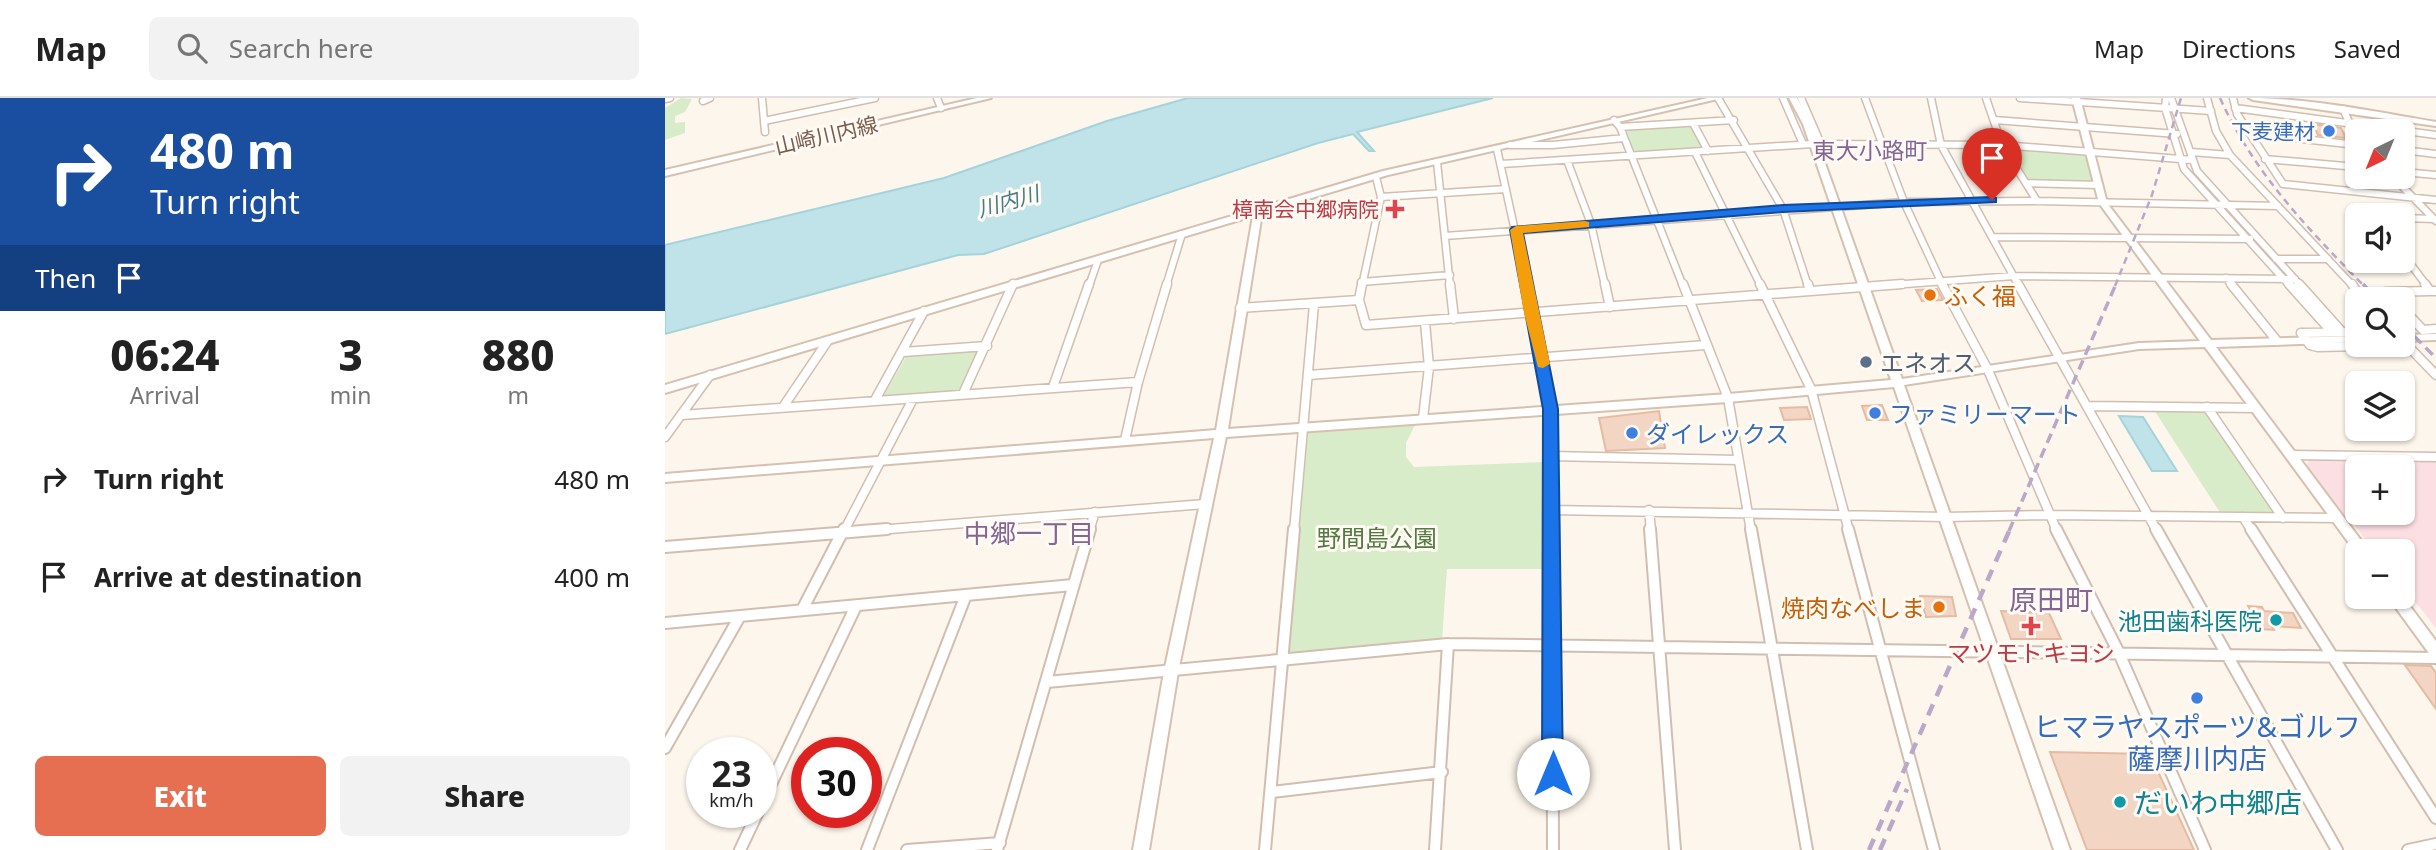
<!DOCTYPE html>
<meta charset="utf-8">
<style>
body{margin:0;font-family:"Noto Sans","Noto Sans JP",sans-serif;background:#f2f2f2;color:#222;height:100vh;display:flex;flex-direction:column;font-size:26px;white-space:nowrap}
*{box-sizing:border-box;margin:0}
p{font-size:23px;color:#767676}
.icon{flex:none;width:38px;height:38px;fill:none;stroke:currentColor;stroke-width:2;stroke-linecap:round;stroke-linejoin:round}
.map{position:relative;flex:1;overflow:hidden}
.details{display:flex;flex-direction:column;background:#fff;width:665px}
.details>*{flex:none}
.hud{background:#1a4fa0;color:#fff;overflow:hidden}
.needle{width:46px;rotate:223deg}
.buttons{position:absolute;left:1680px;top:21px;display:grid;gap:14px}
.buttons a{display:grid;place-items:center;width:70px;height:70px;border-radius:10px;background:#fff;box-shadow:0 2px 5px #0004;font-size:35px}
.speed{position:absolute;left:21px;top:639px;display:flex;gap:14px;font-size:35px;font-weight:700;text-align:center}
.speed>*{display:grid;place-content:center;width:91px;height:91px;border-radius:50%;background:#fff;box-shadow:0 2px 5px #0004;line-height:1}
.speed small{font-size:18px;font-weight:400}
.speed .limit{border:10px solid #d22;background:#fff;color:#111}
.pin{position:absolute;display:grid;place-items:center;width:60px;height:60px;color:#fff;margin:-72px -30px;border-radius:50% 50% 50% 0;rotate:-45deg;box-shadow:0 0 7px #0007}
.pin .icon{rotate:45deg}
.me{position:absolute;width:77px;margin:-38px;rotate:0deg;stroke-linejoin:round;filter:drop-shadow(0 0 5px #0008)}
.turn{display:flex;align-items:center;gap:24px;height:147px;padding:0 35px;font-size:32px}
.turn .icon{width:91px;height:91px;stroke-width:2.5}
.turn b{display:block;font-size:49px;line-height:60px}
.then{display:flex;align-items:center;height:66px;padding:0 35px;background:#0003;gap:14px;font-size:26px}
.eta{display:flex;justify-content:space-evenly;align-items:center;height:119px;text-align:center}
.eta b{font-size:42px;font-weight:800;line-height:49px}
.action{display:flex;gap:14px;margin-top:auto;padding:14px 35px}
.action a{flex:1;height:80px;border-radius:10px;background:#e76f51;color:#fff;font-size:28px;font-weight:800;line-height:80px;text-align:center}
.action a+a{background:#f2f2f2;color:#222}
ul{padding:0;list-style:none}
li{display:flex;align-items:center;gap:21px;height:98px;padding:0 35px}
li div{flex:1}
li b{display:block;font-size:26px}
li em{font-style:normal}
header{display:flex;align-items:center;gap:42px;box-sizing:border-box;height:98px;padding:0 35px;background:#fff;border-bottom:2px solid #e0e0e0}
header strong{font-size:33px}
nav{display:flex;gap:38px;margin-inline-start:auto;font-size:24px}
.search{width:490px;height:63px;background:#f2f2f2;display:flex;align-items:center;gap:18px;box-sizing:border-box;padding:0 24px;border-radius:10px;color:#767676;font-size:26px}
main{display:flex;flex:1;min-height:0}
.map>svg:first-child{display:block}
.medical{fill:#fbdfe3;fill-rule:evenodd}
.green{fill:#d8ecc9}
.water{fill:#bfe3e8;stroke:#a5d3da;stroke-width:2}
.building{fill:#f3d5c3;stroke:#e6bba3;stroke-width:2}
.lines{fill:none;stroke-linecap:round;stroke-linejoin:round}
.street-far2-casing{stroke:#d1beb0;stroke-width:9}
.street-far1-casing{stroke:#d1beb0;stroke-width:11}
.street-casing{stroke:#d1beb0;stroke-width:14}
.secondary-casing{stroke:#d6c0b0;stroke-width:4}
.street-far2{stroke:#fff;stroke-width:6}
.street-far1{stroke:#fff;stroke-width:8}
.street{stroke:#fff;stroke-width:10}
.secondary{fill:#fff;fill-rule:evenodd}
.rail-far2{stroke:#b9a8c9;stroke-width:2.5;stroke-dasharray:7 5;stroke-linecap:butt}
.rail-far1{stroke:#b9a8c9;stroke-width:3.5;stroke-dasharray:10 6;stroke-linecap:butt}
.rail{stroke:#b9a8c9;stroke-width:4.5;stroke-dasharray:12 9;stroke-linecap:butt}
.route{fill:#1a73e8;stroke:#114b97;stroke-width:2}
.slow{fill:#f59e0b}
.shop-dot{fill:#3f7fe0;stroke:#fffaf3;stroke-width:2.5}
.health-dot{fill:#e0444e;stroke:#fffaf3;stroke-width:2.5}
.food-dot{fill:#e8710a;stroke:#fffaf3;stroke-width:2.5}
.service-dot{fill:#5c6f8a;stroke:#fffaf3;stroke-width:2.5}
.culture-dot{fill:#0f9aa8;stroke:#fffaf3;stroke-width:2.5}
.labels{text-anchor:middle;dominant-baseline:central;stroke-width:6;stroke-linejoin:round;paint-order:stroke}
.far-shop-label{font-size:21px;fill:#366cbe;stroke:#fffaf3;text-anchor:end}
.far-street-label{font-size:21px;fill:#7a5c4d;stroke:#fffaf3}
.far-water-label{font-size:21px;font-style:italic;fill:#437c86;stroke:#fffaf3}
.far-health-label{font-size:21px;fill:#be3a42;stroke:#fffaf3;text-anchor:end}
.far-quarter-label{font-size:23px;fill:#846695;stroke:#fffaf3}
.food-label{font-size:24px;fill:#c56008;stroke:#fffaf3;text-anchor:start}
.service-label{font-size:24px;fill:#4e5e75;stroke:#fffaf3;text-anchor:start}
.shop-label{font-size:24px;fill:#366cbe;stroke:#fffaf3;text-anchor:start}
.park-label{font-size:24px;fill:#537a41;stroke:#fffaf3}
.culture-label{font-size:24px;fill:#0d838f;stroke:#fffaf3;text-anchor:end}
.health-label{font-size:24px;fill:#be3a42;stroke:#fffaf3}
.neighbourhood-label{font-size:26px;fill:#846695;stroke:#fffaf3}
.quarter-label{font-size:28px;fill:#846695;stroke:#fffaf3}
.near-shop-label{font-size:28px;fill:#366cbe;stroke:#fffaf3}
.near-culture-label{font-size:28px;fill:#0d838f;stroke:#fffaf3;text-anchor:start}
</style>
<header>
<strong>Map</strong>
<div class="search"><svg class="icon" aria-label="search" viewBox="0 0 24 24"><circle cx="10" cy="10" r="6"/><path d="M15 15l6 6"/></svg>Search here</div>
<nav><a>Map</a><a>Directions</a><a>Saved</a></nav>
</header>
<main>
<section class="details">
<div class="hud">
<div class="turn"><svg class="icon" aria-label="right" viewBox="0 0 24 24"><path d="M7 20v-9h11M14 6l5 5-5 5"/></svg><div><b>480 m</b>Turn right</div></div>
<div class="then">Then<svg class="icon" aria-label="arrive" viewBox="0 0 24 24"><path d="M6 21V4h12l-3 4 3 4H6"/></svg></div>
</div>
<div class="eta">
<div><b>06:24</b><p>Arrival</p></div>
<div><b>3</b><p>min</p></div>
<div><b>880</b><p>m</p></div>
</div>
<ul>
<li><svg class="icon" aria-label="right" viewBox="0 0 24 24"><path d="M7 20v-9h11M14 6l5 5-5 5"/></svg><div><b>Turn right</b></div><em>480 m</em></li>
<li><svg class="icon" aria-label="arrive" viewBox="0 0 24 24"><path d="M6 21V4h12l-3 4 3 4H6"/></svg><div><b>Arrive at destination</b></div><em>400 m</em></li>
</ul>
<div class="action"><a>Exit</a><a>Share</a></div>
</section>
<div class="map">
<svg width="1771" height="752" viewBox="0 0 1771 752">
<rect width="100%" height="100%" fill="#fdf6ec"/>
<path class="medical" d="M1644,362L1771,363V530L1738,488V453H1709L1688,425L1680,422L1641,368ZM1692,369H1738V415H1692Z"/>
<path class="green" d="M16,0L27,1L20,14L10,18V25L20,24V35L0,42V10Z
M1026,26L1039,51L970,55L961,31Z
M1343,51L1420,55L1428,85L1365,84Z
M315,252L293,294L218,299L242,257Z
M1489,312H1536L1543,315L1610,413L1608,416H1556Z
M750,327L741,345V359L749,369L878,364V471H782L777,542L627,556L623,554L643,335Z"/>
<path class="water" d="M523,0H828L692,34L709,53H704L688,36L653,45L319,156L293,157L0,236V147L279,80L442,23Z
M1454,318L1478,319L1512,373H1487Z"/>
<path class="building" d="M1648,26L1676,30L1681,40L1653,37Z
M1272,191L1278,202L1257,203L1251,192Z
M1217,307L1223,322H1202L1197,308Z
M1142,309L1146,321L1119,322L1115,310Z
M994,313L1000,350L941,353L934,320Z
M1255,498L1287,499L1291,518L1261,519Z
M1583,508L1597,509L1599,513L1628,515L1636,530L1607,528L1609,532L1595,531Z
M1336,513L1384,515L1396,541H1346Z
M1740,567L1766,568L1771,575V611Z
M1385,654L1485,656L1529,752H1422Z"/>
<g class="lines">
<defs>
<path id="street-far2" d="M97,0L100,34
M272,0L276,10
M1053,0L1118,111L1143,188
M1118,0L1138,46
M1136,0L1156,46
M1200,0L1239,104L1278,188
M1266,0L1276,47L1354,188
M1321,0L1337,47L1372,103
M1355,0L1546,13
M1501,0L1500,10L1519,71L1625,188
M1506,0L1532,73L1636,188
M1542,0L1551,33L1565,57L1688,188
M1568,0L1572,16L1618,86L1771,102
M0,1L5,0
M38,3L45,0
M1570,10L1771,37
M1678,11L1692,41
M949,22L955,29L1018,188
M1329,22L1512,36
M99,23L210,0
M1028,25L1043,53
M955,29L1069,22
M1584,35L1692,47
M845,47H888L959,40
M832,51L862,188
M1738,52L1771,56
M1030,54L1096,188
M1526,54L1565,57
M1600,61L1692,69
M902,62L926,126L940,188
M772,64L785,188
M836,66L1148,46L1337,47L1528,62
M1738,74L1771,77
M1728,79L1771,123
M1362,85L1433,87
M716,99L841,91
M1738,120L1769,121
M780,138L1239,104L1372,103L1613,108
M1328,139L1585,141
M1738,156L1762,188
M1611,161H1663
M1561,180L1568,188
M696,184L785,177
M424,188L433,162
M501,188L517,136
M697,188L716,99L711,79
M1213,188L1349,178L1630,181"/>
<path id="street-far1" d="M697,186L694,202L701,227L1237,186
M785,186L789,221
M862,186L886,311L887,433
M940,186L945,209
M1018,186L1063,300L1086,433
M1095,186L1146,291L1184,433
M1143,186L1145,193
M1277,186L1323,272L1392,433
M1353,186L1492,433
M1566,186L1612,243
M1624,186L1667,234
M1634,186L1677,234
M1687,186L1696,201
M1760,186L1765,193H1770
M1728,201L1720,194L1765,193
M575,210L694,202
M1738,211L1758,232L1771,231
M1636,235L1645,247L1653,249L1742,247L1771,277
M1636,235L1692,234
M238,254L322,248
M644,277L1041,247
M388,289L424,186
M298,296L348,186
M210,302L259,213
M1422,308L1591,310
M118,309L162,244
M1542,309L1618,420
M17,317L473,284
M758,320L764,269L760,224
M0,339L45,277
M460,342L473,284L502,186
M1626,357L1771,359
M885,358L1073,362
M886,412L1280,419L1384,417L1672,420
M984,412L986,433
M1578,419L1587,433
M179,433L248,301
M200,433L540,406
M424,433L430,414
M629,433L649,206"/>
<path id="street" d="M887,431L888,752
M985,431L1010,752
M1086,431L1142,752
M1183,431L1269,752
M1391,431L1454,555L1540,752
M1491,431L1672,752
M1586,431L1771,720
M0,449L222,431
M137,512L179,431
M0,525L408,487
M382,584L783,546L1771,560
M0,650L75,518
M607,694L777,674
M96,707L191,508
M75,752L93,714
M202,752L301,497
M242,752L335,745
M332,752L425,431
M600,752L629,431
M770,752L783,546
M1743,752L1771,746"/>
<path id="secondary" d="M312,0H326L0,78V72Z
M1043,0H1057L723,77L597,115L563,331L1063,296L1226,282L1138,26L1124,0H1132L1146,26L1237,281L1474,245L1535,243L1434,105L1407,0H1415L1442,105L1546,242L1692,238V244L1551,249L1704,453H1692V456L1540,249L1474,251L1239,287L1405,752H1389L1229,289L1063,304L561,339L513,574L484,752H468L499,574L549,340L0,384V376L551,332L588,118L0,295V287L718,73Z
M1584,0C1645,0 1711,14 1771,24V28L1588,2Z
M1771,236V242L1738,243V237Z
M1723,499H1738L1771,543V560L1766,558Z"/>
</defs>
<use href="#street-far2" class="street-far2-casing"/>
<use href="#street-far1" class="street-far1-casing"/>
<use href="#street" class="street-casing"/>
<use href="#secondary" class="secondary-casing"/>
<use href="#street-far2" class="street-far2"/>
<use href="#street-far1" class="street-far1"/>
<use href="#street" class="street"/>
<use href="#secondary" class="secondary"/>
<path class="rail-far2" d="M1555,0C1589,75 1642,130 1699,188
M1450,188L1487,97L1516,0"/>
<path class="rail-far1" d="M1698,186L1712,201
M1738,227L1771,260
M1344,433L1451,186"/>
<path class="rail" d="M1204,752L1345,431
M1215,752L1242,691"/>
</g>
<path class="route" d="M1327,99L1331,100V104L1118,114L858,135L893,311L898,676L895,682L888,685L880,682L877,676L878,311L845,132L847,129L1118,107Z"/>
<path class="slow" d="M920,123L924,124V129L858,135L885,266L878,270L873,269L859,215L845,132L851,128Z"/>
<g class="shop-dot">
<circle cx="1664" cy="33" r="7"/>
<circle cx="1210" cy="315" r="7"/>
<circle cx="967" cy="335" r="7"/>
<circle cx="1532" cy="600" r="7"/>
</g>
<g class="health-dot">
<path d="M726.5 100.5h7v7h7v7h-7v7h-7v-7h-7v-7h7z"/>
<path d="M1362.5 517.5h7v7h7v7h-7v7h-7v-7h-7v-7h7z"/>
</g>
<g class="food-dot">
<circle cx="1265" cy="197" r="7"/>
<circle cx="1274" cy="509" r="7"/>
</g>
<circle class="service-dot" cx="1201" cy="264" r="7"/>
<g class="culture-dot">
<circle cx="1611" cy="522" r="7"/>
<circle cx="1455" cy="704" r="7"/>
</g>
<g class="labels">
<g class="far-shop-label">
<text x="1650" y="33">下麦建材</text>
</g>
<g class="far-street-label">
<text transform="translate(161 37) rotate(-13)">山崎川内線</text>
</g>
<g class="far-water-label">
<text transform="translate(343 103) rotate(-16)">川内川</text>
</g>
<g class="far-health-label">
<text x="714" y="111">樟南会中郷病院</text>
</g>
<g class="far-quarter-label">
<text x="1205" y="52">東大小路町</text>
</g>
<g class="food-label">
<text x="1279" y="197">ふく福</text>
<text x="1260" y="509" text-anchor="end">焼肉なべしま</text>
</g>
<g class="service-label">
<text x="1215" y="264">エネオス</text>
</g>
<g class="shop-label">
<text x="1224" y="315">ファミリーマート</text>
<text x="981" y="335">ダイレックス</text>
</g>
<g class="park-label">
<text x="712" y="439">野間島公園</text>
</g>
<g class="culture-label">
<text x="1597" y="522">池田歯科医院</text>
</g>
<g class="health-label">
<text x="1366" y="554">マツモトキヨシ</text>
</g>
<g class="neighbourhood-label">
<text x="364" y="435">中郷一丁目</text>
</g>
<g class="quarter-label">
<text x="1386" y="501">原田町</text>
</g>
<g class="near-shop-label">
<text x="1532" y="628">ヒマラヤスポーツ&amp;ゴルフ<tspan x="1532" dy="32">薩摩川内店</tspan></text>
</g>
<g class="near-culture-label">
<text x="1469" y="704">だいわ中郷店</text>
</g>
</g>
</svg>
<div class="buttons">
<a><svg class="needle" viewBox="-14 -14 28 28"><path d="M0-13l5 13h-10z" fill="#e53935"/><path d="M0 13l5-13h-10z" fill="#767676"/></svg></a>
<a><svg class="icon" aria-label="sound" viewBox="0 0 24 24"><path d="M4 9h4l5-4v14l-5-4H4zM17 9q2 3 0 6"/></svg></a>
<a><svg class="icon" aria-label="search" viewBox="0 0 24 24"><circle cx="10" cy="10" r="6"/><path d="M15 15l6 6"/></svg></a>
<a><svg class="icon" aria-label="layers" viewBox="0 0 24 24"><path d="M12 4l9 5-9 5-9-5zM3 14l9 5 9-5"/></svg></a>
<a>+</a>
<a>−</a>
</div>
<div class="speed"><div>23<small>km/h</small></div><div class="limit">30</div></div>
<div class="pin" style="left:1327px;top:102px;background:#d93025"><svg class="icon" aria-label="arrive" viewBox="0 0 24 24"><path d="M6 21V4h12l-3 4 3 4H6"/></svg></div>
<svg class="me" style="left:888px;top:676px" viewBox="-20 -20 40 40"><circle r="19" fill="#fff"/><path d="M0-13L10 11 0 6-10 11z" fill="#1a73e8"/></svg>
</div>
</main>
